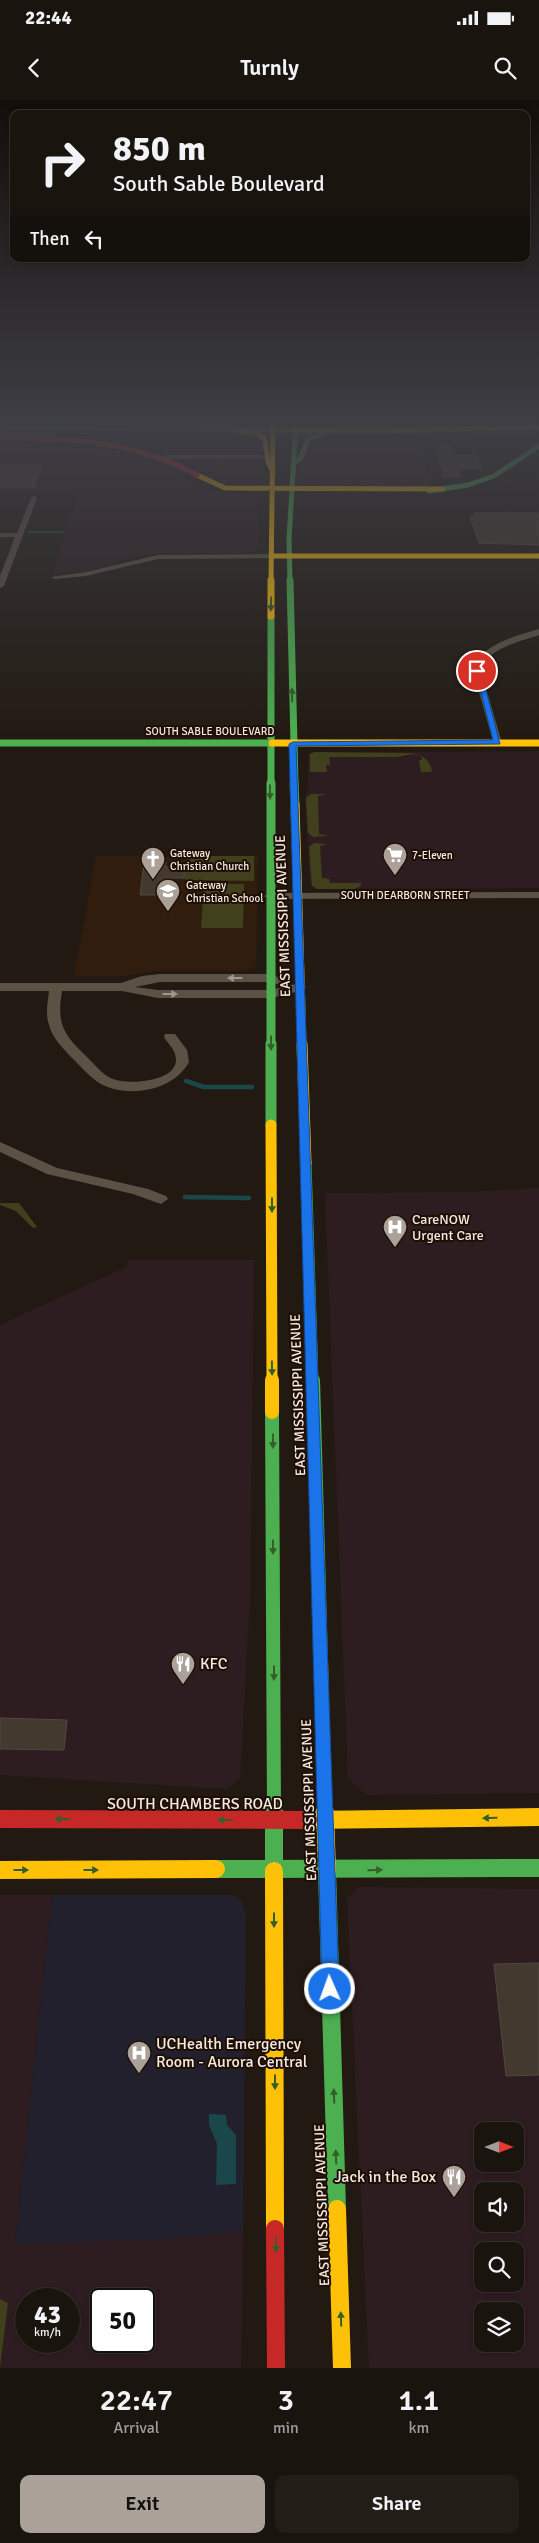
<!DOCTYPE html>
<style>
body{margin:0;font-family:Signika,sans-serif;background:#231d17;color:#f1f3f6;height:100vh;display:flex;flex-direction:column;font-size:19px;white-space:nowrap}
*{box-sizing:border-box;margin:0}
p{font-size:16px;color:#9f9e9e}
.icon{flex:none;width:28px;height:28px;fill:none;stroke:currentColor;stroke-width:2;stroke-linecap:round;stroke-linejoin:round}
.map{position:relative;height:2268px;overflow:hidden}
.panel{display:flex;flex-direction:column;background:#1a140e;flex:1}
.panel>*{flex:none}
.banner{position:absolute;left:10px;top:10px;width:520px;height:152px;border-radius:10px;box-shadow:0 2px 8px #0003,0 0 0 1px #38332e;background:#1a140e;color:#f1f3f6;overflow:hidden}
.needle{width:32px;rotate:90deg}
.fabs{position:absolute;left:474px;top:2022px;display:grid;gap:10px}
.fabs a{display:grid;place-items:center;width:50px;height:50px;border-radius:10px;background:#1a140e;box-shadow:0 2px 8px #0003,0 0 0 1px #38332e;font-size:25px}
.speed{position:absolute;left:15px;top:2188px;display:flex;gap:10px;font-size:25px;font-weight:700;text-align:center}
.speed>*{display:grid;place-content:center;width:65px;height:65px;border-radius:50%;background:#1a140e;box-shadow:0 2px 8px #0003,0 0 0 1px #38332e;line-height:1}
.speed small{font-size:12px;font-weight:400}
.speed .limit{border:2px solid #111;border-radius:8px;background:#fff;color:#111}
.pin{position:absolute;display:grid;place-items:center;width:42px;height:42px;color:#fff;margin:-21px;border:2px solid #fff;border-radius:50%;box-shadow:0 1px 5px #0007}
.me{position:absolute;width:55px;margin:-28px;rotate:358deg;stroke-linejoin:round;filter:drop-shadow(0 0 4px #0008)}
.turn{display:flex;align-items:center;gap:18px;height:105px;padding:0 20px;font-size:22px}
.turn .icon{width:65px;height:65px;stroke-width:2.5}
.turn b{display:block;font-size:35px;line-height:42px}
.then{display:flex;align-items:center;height:48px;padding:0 20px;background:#0003;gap:10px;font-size:19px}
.eta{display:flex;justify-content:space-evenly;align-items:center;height:85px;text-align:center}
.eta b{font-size:30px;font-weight:600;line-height:35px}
.action{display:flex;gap:10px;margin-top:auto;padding:10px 20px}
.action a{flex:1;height:58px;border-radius:10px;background:#aba199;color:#111;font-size:20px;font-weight:600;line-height:58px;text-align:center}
.action a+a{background:#231d17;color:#f1f3f6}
.status{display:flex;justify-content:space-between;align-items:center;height:35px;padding:0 25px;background:#1a140e;direction:ltr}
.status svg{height:14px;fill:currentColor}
header{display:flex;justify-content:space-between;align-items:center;height:65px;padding:0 20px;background:#1a140e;font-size:22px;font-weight:600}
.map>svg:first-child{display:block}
.commercial{fill:#2e1d20;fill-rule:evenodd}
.built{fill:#301d0d}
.medical{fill:#23202d}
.green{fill:#40411c}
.water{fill:#1b474a}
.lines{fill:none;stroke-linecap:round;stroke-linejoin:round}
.stream-far1{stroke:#1b474a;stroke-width:2}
.stream{stroke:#1b474a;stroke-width:4.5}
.building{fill:#43392e;stroke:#504942}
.street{fill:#5b5245;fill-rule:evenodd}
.fast-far5{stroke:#4caf50;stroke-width:5}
.fast-far4{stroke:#4caf50;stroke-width:7}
.fast-far3{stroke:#4caf50;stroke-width:9}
.fast-far2{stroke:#4caf50;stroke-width:11}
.fast-far1{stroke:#4caf50;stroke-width:14}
.fast{stroke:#4caf50;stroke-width:18}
.slow-far5{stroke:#ffc107;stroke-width:5}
.slow-far4{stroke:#ffc107;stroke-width:7}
.slow-far3{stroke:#ffc107;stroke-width:9}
.slow-far2{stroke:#ffc107;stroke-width:11}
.slow-far1{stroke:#ffc107;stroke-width:14}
.slow{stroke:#ffc107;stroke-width:18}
.jam-far1{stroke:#c62828;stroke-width:5}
.jam{stroke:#c62828;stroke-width:18}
.tram{stroke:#60594f;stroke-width:1}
.oneway{fill:#355f2a}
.oneway2{fill:#a0968c}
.route{fill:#1a73e8;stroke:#114b97}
.labels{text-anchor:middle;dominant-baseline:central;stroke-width:4;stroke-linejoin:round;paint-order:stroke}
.far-street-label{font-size:11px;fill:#f5eae2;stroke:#1e0f04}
.far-poi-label{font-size:11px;fill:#f5eae2;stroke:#1e0f04;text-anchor:start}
.street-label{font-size:14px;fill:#f5eae2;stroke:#1e0f04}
.poi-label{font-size:14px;fill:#f5eae2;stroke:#1e0f04;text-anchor:start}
.near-poi-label{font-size:16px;fill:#f5eae2;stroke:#1e0f04;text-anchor:start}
.near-street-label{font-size:16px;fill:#f5eae2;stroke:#1e0f04}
</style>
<div class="status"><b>22:44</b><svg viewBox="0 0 49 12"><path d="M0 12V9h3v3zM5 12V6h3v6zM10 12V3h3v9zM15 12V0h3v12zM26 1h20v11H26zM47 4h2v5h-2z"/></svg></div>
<header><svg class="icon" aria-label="back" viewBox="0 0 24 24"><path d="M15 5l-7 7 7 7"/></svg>Turnly<svg class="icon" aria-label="search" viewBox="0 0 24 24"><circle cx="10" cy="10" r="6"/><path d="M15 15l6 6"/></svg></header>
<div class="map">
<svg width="539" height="2268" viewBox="0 0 539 2268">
<rect width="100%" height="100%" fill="#221a12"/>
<path class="commercial" d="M314,336H418L431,386L298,387V346Z
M112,339H258L264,344L263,385L225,386L208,380L192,365L181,359L153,350L111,343Z
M0,340L82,346L142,355L173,367L200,389L259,395L258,450L248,453H160L135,457L87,471L52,474L79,392H0Z
M539,651V788L317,789L310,784L305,698L308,687V653Z
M539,1088V1693L366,1695L348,1678L325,1093L472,1092Z
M128,1160H254L250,1497L240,1678L227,1689L0,1675V1225L126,1167Z
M359,1787L539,1789V2268H369L347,1798ZM482,2031H515V2064H482ZM482,2091H515V2124H482ZM482,2151H515V2184H482ZM482,2211H515V2244H482Z
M0,1795H52L15,2144L184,2138L243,2131L241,2268H0L8,2203L0,2199ZM26,2199H69V2241H26ZM101,2199H144V2241H101Z"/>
<path class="built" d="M96,756H258L256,866L246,871H156L125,876H74Z"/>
<path class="medical" d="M52,1795H229L236,1796L242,1802L246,1817L243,2131L184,2138L15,2144Z"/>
<path class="green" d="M171,322H266V327H25Z
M304,322L539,324V326L305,329Z
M314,652L412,653C423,655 430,660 432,672H421L419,660H422L421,656L413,654L397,657H329L330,665H326L327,672H310V654Z
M311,694H326L318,696L319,734L328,736L313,737L308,733L306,698Z
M314,743L327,744L320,746L322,778L329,779L330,783H361V786L354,789H317L312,786L309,747Z
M190,756H254V781L186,780L184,778V768L182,767V764L189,762Z
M204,784H244L243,828H201Z
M0,1103H19L37,1127L33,1128L16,1111L0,1105Z
M0,2199L8,2203L0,2268Z"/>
<path class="water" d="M209,2014L226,2015L227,2025L236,2035V2084L216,2085L217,2044L209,2025Z"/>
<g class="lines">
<path class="stream-far1" d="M28,432H63"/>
<path class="stream" d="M186,981L204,987H252
M185,1097L249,1098"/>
</g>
<path class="building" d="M435,344H450L454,355H477L482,368L458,369L460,377H444Z
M0,365H42L34,388H0Z
M474,413H539V445L479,443L470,416H475Z
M144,763H166L165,767H184V778H165L163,795H140Z
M0,1618L67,1620L64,1650L0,1649Z
M539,1863V1975L506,1976L494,1864Z"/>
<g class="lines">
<path class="street" d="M267,355L269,358L165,359L162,357L165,355Z
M34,396L37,398L4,486L0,488V476L15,437H0V433H17L31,398Z
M272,454H275V458L158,459L86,476L55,479L51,477L86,472L158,455Z
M539,529V535C520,542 486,548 481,571L502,643L494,645L473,571C478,545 516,536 539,529Z
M539,792V798L270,799L264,796L270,793Z
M160,874H271L286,881L280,885L270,882H160L135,887L158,890H271L300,883L306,887L304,890L271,898H158L122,891H62C56,927 65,936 90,960C97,967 104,976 113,979C128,985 176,982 176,960C176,950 169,945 164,937L165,934H175L187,950L189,962C174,990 130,999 101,984C89,977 80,965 70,956C62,947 52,937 49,925C45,914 48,902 49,891H0V883H121L142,876Z
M0,1042L57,1068L148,1089L166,1096L168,1099L161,1104L133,1094L47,1074L0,1052Z"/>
<path class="fast-far5" d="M0,328L285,330
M294,363L300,359L308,339L329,332
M429,391L468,385L494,376L539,346
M290,481L289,439L296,322"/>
<path class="fast-far4" d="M290,480L295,684
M271,516V684
M0,643H272"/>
<path class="fast-far3" d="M271,683V945
M294,683L295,705"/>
<path class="fast-far2" d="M271,944V1025
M306,1063L313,1281"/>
<path class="fast-far1" d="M313,1280L321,1560
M272,1312L274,1713"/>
<path class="fast" d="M274,1712V1771
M216,1769L539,1768
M327,1771L337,2109"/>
<path class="slow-far5" d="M285,330L377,331L539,327
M240,332L258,334L265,340L268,362L273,372
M197,375L225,388L443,389
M272,456H539
M271,481L273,322"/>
<path class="slow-far4" d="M271,516V480
M272,643H539"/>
<path class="slow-far3" d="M295,705L302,945"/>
<path class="slow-far2" d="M302,944L306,1063
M271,1025L272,1281"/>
<path class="slow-far1" d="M272,1280V1312
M321,1560L325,1713"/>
<path class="slow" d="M325,1712L327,1771
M308,1720L539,1717
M0,1770L216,1769
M274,1771L275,2129
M337,2109L342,2268"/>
<path class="jam-far1" d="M0,337C71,339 134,340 197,375"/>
<path class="jam" d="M0,1719L308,1720
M275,2129L276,2268"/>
<path class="tram" d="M0,332L141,335L539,333"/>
</g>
<defs><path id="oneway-solid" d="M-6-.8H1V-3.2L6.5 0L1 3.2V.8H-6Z" transform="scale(1.25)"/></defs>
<g class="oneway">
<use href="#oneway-solid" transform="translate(271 504) rotate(91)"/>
<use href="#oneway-solid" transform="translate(292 595) rotate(-91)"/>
<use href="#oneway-solid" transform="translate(270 692) rotate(90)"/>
<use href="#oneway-solid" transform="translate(271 943) rotate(90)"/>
<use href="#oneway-solid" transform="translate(272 1105) rotate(90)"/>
<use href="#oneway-solid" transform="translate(272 1268) rotate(89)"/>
<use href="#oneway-solid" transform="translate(273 1341) rotate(90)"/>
<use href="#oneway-solid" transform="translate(273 1447) rotate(90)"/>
<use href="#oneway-solid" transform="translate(274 1573) rotate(90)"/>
<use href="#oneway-solid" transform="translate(490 1718) rotate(179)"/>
<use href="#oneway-solid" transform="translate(62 1719) rotate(-180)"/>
<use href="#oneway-solid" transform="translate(225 1720) rotate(-180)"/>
<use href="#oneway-solid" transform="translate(21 1770)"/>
<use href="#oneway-solid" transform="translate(91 1770)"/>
<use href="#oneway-solid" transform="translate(375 1770) rotate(-1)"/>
<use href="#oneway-solid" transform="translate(274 1820) rotate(90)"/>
<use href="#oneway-solid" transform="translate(275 1982) rotate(90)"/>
<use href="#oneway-solid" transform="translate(334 1996) rotate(-92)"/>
<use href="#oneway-solid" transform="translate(336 2057) rotate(-92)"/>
<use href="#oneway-solid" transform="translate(276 2145) rotate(90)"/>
<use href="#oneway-solid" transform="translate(341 2219) rotate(-92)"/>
</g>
<g class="oneway2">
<use href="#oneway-solid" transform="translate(235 878) rotate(180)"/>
<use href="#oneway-solid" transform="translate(170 894)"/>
</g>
<linearGradient id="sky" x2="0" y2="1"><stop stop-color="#130e0a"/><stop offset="0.5" stop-color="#3e3e44"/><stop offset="1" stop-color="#3e3e44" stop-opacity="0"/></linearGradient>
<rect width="539" height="640" fill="url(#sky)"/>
<path class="route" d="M475,569L481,571L500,644L296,646L339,1889L337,1896L330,1898L324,1896L322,1889L289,644L293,642L493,640Z"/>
<defs>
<symbol id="supermarket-pin" viewBox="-11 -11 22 30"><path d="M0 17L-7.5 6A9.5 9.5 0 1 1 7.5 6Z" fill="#aba199" stroke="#1e0f04"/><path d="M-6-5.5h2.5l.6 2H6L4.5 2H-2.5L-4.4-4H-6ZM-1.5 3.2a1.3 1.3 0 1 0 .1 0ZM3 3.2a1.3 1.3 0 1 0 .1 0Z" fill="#fff"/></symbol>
<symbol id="church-pin" viewBox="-11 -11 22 30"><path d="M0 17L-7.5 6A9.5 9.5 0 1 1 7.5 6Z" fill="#aba199" stroke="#1e0f04"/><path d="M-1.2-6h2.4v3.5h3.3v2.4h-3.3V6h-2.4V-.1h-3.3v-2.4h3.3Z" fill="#fff"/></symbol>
<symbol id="school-pin" viewBox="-11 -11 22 30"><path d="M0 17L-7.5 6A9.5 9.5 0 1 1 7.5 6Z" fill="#aba199" stroke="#1e0f04"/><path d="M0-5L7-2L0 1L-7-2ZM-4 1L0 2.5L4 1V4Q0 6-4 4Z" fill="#fff"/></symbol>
<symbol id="hospital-pin" viewBox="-11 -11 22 30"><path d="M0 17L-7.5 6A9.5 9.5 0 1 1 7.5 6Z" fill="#aba199" stroke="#1e0f04"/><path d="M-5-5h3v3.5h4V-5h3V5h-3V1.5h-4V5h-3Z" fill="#fff"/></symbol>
<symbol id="restaurant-pin" viewBox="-11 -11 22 30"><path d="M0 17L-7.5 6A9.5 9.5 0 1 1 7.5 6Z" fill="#aba199" stroke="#1e0f04"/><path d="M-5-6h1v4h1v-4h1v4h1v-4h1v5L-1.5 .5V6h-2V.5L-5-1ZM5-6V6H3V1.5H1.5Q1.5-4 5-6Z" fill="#fff"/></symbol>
</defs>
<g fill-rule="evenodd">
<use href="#supermarket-pin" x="381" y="741" width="28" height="38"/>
<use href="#church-pin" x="139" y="745" width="28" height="38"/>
<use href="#school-pin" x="154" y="777" width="28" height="38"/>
<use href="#hospital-pin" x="381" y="1113" width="28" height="38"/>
<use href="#restaurant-pin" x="169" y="1550" width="28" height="38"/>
<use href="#hospital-pin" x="125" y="1939" width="28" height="38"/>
<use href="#restaurant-pin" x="440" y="2063" width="28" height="38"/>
</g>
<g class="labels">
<g class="far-street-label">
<text x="210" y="631">SOUTH SABLE BOULEVARD</text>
<text x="405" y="795">SOUTH DEARBORN STREET</text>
</g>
<g class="far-poi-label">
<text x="170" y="753">Gateway<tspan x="170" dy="13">Christian Church</tspan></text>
<text x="412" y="755">7-Eleven</text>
<text x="186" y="785">Gateway<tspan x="186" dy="13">Christian School</tspan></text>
</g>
<g class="street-label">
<text transform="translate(283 816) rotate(-92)">EAST MISSISSIPPI AVENUE</text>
<text transform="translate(298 1295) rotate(-92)">EAST MISSISSIPPI AVENUE</text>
<text transform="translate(309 1700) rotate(-92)">EAST MISSISSIPPI AVENUE</text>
<text transform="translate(322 2105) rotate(-92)">EAST MISSISSIPPI AVENUE</text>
</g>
<g class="poi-label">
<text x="412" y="1119">CareNOW<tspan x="412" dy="16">Urgent Care</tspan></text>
</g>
<g class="near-poi-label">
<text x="200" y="1564">KFC</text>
<text x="156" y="1944">UCHealth Emergency<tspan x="156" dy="18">Room - Aurora Central</tspan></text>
<text x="436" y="2077" text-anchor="end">Jack in the Box</text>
</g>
<g class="near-street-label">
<text x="195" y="1704">SOUTH CHAMBERS ROAD</text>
</g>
</g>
</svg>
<div class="fabs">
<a><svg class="needle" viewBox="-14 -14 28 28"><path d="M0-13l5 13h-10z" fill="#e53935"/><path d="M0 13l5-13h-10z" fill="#9f9e9e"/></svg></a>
<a><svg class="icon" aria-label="sound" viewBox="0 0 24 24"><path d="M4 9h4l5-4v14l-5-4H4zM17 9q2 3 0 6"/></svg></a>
<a><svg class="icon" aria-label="search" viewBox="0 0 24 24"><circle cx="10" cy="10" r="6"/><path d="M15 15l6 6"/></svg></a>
<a><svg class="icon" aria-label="layers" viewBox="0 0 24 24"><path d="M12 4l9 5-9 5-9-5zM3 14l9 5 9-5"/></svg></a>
</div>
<div class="speed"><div>43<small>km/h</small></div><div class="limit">50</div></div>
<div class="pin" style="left:477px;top:571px;background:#d93025"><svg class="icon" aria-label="arrive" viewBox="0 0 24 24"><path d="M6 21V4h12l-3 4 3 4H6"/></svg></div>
<svg class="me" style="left:330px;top:1889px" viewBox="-20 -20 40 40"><circle r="17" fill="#1a73e8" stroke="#fff" stroke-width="3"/><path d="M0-11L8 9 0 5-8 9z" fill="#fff"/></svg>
<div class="banner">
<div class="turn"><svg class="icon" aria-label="right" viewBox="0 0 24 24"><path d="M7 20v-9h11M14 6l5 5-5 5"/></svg><div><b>850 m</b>South Sable Boulevard</div></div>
<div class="then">Then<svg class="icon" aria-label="left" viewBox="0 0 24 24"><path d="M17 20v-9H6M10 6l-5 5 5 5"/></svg></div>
</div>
</div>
<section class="panel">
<div class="eta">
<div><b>22:47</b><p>Arrival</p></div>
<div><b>3</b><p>min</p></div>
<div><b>1.1</b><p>km</p></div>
</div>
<div class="action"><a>Exit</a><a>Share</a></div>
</section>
